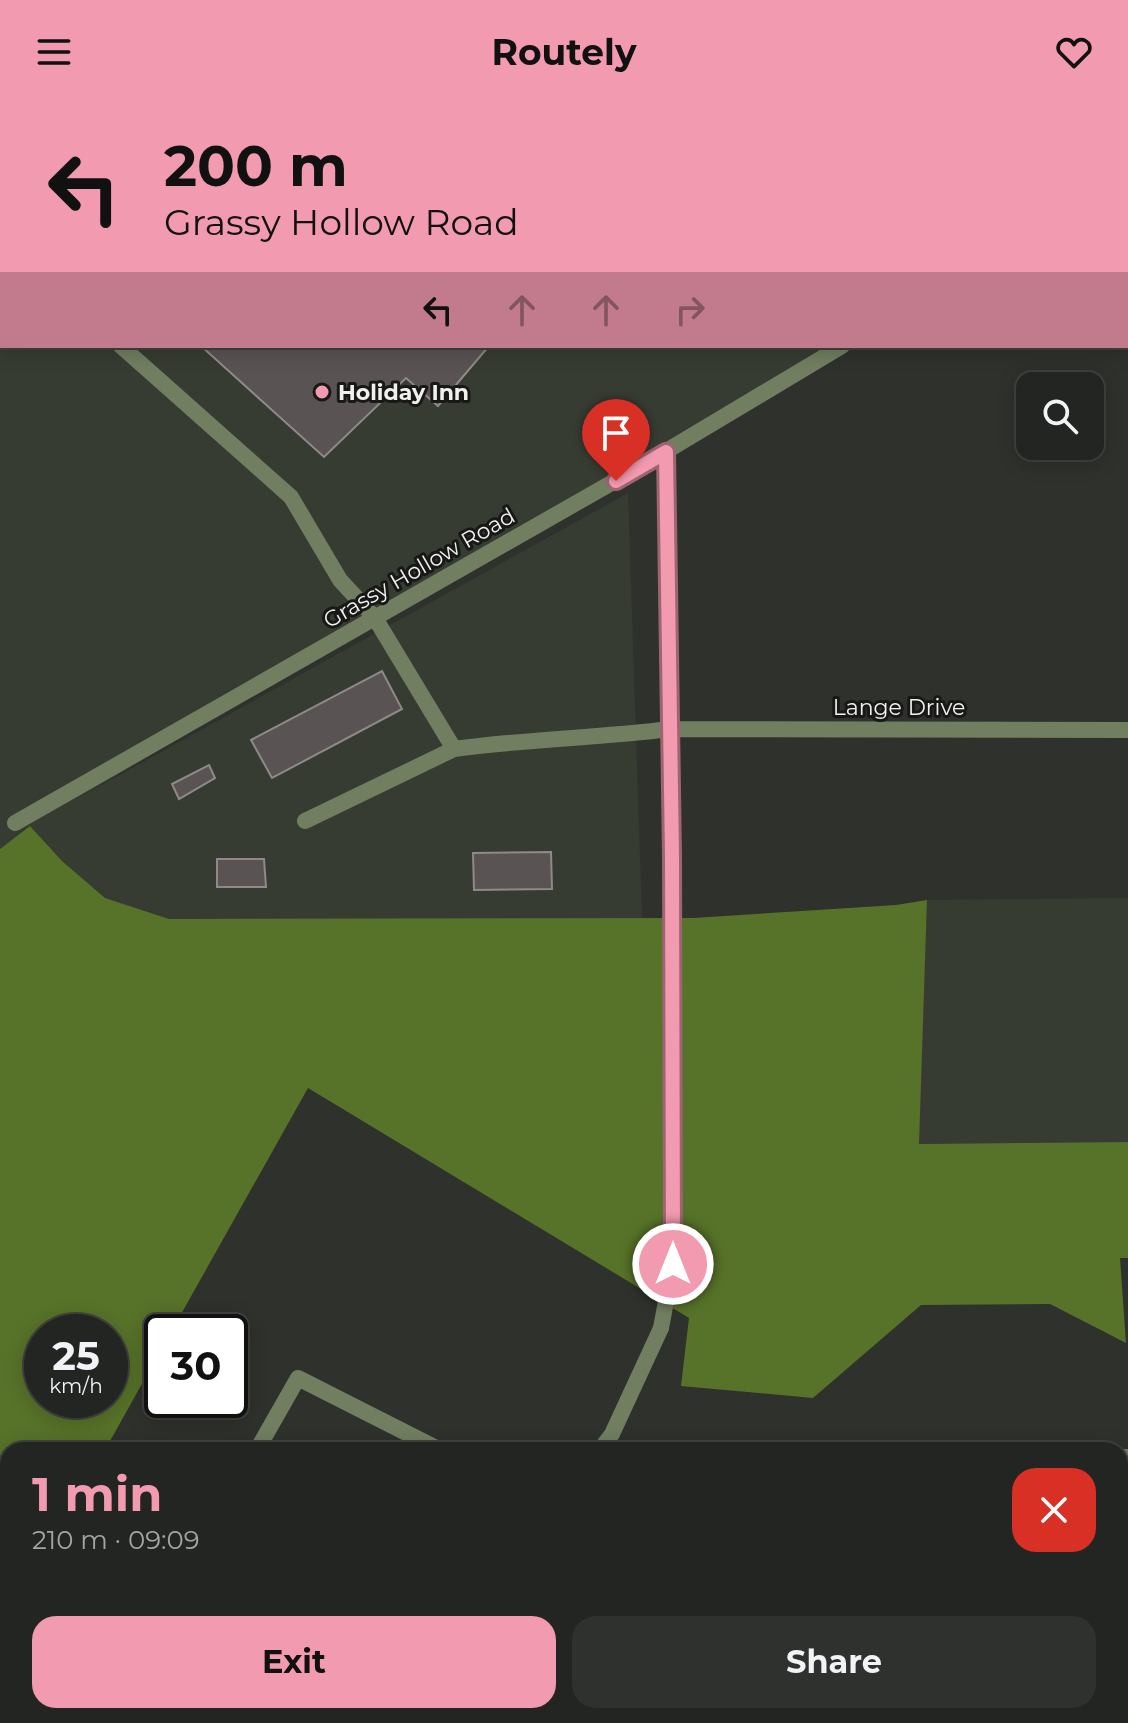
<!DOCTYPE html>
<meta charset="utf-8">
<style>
body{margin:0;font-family:Montserrat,sans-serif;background:#2f312f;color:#f1f3f6;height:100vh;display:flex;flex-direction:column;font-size:30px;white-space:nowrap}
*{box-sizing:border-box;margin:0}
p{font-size:26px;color:#a3a5a5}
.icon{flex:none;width:44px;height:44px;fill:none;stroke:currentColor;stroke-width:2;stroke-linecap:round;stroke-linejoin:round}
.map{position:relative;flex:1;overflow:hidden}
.panel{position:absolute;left:0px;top:1338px;width:1128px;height:282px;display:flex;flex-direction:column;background:#232522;border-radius:24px 24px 0 0;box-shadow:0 4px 20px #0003,0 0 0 2px #404240}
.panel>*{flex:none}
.banner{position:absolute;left:0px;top:0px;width:1128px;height:244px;box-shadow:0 4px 20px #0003,0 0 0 2px #404240;background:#f29aaf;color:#111;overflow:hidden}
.fabs{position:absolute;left:1016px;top:268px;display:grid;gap:16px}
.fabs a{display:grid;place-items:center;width:88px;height:88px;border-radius:16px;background:#232522;box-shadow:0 4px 20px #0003,0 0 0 2px #404240;font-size:40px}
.speed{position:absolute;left:24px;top:1210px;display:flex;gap:16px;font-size:40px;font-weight:700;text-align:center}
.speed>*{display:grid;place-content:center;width:104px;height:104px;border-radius:50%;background:#232522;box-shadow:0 4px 20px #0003,0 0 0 2px #404240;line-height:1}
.speed small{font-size:20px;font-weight:400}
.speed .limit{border:4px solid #111;border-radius:12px;background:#fff;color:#111}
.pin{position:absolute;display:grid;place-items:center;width:68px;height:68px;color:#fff;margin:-82px -34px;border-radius:50% 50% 50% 0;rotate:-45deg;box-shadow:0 0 8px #0007}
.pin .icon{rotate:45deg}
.me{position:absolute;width:88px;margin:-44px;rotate:0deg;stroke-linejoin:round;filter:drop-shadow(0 0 6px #0008)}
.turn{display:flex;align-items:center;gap:28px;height:168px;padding:0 32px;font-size:36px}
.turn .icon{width:104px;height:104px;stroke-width:2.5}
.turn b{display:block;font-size:56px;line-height:68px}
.lanes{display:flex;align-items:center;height:76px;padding:0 32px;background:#0003;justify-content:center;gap:40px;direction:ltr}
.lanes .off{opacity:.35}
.round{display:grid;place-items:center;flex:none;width:84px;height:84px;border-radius:24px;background:#2f312f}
.overview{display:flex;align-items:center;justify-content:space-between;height:136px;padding:0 32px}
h1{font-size:48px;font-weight:700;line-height:60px;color:#f29aaf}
.action{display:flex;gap:16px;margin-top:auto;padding:16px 32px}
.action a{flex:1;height:92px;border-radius:24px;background:#f29aaf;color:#111;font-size:32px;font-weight:700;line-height:92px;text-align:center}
.action a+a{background:#2f312f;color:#f1f3f6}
header{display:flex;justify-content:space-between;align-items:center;height:104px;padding:0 32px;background:#f29aaf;color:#111;font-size:36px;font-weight:700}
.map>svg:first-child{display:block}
.built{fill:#373c32}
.green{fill:#3a4e17}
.forest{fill:#577229;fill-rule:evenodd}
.building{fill:#595354;stroke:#8f898a;stroke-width:2}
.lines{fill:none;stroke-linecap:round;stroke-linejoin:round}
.service{stroke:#717e60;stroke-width:16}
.minor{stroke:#717e60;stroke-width:16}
.trunk{stroke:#bddc96;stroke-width:22}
.route-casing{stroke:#9d6472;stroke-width:20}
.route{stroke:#f29aaf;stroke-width:14}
.poi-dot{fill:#f29aaf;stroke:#181817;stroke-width:3}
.labels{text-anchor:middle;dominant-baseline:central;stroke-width:6;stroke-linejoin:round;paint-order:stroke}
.poi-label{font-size:22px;font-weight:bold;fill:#f0f1ef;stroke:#181817;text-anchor:start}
.street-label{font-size:22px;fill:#f0f1ef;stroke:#181817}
</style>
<header><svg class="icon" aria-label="menu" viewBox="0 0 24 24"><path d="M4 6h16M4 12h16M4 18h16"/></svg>Routely<svg class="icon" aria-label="heart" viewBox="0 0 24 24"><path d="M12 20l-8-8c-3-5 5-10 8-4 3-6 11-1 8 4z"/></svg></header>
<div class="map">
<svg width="1128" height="1619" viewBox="0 0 1128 1619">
<rect width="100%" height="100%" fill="#2f312d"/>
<path class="built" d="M0,0H888L890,2H2V242H842L73,697L628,389L642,815H168L105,794L62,757L30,722L0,745Z
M1128,794V1038L918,1040L927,796Z"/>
<path class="green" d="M1120,1586H1128V1619H526L530,1612H1120Z"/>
<path class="forest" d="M30,722L62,757L105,794L169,815L693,814L896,801L927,796L919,1040L1128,1038V1154H1120L1126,1239L1050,1200L921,1201L813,1294L681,1282L689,1214L308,984L171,1228H162V1244L105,1346H8V1519L0,1533V745ZM42,1228H110V1296H42Z"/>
<path class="building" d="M201,242H489L438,302L406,274L324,353Z
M382,567L402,605L272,674L251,636Z
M209,661L215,674L179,695L172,680Z
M551,748L552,785L474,786L473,749Z
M217,755H264L266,783H217Z"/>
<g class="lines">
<path class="service" d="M336,0L339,2
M8,2L9,0
M175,2L176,0
M530,2L531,0
M0,60L2,42
M0,125L2,126
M121,242L291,393L340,476L375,514L454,645L305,717
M454,645C526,635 598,634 670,625
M257,1346L298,1274L440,1346
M600,1346L612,1330L661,1224
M1120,1353H1128
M98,1619L102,1612"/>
<path class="minor" d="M1126,96L1128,98
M670,625L1128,626
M15,719L643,361L842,242
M661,1224L673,1160L672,752L666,348"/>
<path class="trunk" d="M1046,0L1047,2"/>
</g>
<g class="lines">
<defs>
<path id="route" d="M616,377L666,348L672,752L673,1160"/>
</defs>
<use href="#route" class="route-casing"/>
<use href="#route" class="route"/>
</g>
<circle class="poi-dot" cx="322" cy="288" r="8"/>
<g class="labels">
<g class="poi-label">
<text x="338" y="288">Holiday Inn</text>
</g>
<g class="street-label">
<text transform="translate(419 464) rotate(-30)">Grassy Hollow Road</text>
<text x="899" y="603">Lange Drive</text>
</g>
</g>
</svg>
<div class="fabs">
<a><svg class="icon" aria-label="search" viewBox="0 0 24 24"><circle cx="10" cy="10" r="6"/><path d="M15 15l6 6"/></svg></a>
</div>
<div class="speed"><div>25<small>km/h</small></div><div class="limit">30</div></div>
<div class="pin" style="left:616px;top:377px;background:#d93025"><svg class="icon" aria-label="arrive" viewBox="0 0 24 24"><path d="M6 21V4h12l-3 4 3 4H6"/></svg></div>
<svg class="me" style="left:673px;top:1160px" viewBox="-20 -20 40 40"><circle r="17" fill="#f29aaf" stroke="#fff" stroke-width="3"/><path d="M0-11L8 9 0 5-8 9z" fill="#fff"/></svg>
<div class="banner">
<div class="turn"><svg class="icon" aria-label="left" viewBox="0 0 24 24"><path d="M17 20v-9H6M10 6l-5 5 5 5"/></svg><div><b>200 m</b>Grassy Hollow Road</div></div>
<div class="lanes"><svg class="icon" aria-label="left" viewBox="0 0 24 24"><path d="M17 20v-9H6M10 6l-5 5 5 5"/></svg><svg class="icon off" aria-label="ahead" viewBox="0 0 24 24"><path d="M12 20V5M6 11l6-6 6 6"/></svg><svg class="icon off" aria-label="ahead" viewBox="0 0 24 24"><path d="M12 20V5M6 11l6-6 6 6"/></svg><svg class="icon off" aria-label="right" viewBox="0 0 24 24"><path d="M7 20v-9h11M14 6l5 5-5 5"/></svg></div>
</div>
<section class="panel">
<div class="overview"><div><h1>1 min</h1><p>210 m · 09:09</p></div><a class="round" style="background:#d93025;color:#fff"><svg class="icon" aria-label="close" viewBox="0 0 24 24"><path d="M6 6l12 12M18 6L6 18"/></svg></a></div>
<div class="action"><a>Exit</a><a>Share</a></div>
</section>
</div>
